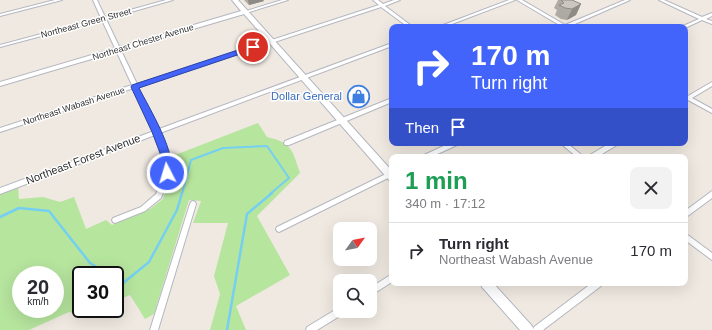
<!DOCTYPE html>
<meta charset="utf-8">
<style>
body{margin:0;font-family:Arial,sans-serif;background:#f2f2f3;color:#2b2b33;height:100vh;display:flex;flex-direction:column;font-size:15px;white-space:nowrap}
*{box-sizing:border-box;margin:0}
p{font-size:13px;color:#7c7c81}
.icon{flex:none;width:22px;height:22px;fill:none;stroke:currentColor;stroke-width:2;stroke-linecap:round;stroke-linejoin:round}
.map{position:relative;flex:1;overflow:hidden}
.panel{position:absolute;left:389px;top:154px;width:299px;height:132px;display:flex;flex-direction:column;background:#fff;border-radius:8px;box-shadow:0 4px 16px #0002}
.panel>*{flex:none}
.top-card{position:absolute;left:389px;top:24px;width:299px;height:122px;border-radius:8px;box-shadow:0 4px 16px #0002;background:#4264fb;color:#fff;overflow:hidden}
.needle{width:26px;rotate:57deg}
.tools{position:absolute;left:333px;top:222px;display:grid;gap:8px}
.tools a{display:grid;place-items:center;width:44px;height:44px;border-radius:8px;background:#fff;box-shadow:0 4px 16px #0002;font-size:20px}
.speed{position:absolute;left:12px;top:266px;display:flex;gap:8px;font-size:20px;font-weight:700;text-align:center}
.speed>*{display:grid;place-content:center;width:52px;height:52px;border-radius:50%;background:#fff;box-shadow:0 4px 16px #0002;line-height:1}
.speed small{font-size:10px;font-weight:400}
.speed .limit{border:2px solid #111;border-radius:6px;background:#fff;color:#111}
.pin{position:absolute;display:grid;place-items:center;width:34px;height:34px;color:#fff;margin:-17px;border:2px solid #fff;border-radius:50%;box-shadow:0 1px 4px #0007}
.me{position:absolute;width:44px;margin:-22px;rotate:355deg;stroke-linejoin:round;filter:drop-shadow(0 0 3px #0008)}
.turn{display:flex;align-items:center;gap:14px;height:84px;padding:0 16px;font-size:18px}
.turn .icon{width:52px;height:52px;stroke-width:2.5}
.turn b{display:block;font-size:28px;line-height:34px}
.then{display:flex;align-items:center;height:38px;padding:0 16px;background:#0003;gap:8px;font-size:15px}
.round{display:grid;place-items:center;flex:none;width:42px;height:42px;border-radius:8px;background:#f2f2f3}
.headline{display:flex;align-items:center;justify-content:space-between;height:68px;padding:0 16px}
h1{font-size:24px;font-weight:600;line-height:30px;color:#1e9e55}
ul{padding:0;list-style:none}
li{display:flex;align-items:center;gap:12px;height:56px;padding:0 16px;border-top:1px solid #e1e1e2}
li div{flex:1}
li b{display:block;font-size:15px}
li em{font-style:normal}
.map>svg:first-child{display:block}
.green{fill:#b6e59e;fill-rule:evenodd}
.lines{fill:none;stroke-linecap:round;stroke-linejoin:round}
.stream-far1{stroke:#75cff0;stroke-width:2}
.stream{stroke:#75cff0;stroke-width:2.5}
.street-casing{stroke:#b4b7c1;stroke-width:2}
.secondary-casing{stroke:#b4b7c1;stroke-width:2}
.street{fill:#fff;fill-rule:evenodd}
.secondary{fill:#fff;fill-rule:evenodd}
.wall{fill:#afaba4}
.shaded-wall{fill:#8e8b86}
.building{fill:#cbc7bf;stroke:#8e8b86}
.route{fill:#4264fb;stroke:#2b41a3}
.labels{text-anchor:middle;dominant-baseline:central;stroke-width:3;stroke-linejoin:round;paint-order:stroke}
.far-street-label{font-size:9px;fill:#2e2e2e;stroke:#fff}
.shop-label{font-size:11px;fill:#366cbe;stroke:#fff;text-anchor:end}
.street-label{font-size:11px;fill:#2e2e2e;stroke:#fff}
</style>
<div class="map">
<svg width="712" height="330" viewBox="0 0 712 330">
<rect width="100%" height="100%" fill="#efe9e1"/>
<path class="green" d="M258,123L267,137C293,143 292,150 300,173L257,216L290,275L236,306L246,330H210L220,294L214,276L228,223H193L201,201L189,200L154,314L145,319L130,295L115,301V275H81V309H98L84,316L69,312L29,330H0V193L18,186L19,199L43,197L60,202L74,197L86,229L106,220L112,225L150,209L163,199L170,173L172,164L170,157ZM21,275H55V309H21Z"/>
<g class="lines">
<path class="stream-far1" d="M182,194L191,160L223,148L267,146L289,178L270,194"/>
<path class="stream" d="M0,217L19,208L49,211L90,263L109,275
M115,279L122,284L149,262L177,210L182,193
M227,330L247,214L272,193"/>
<defs>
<path id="street" d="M55,0H62L0,16V14Z
M93,0H97L105,17L166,0H173L106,19L137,84L379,5L373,0H378L383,4L394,0H400L385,6L413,27H408L381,7L138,87L159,129L392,43V46L160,133L170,161V173L161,198L145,211L115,223L113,222L112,220L113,218L141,207L156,194L164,173V161L155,135L0,194V188L154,131L134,88L0,132V128L132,85L102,20L0,47V45L101,18Z
M282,0H288L246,13L243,12Z
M509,0H515L444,27H438Z
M517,0H522L565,25L625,0H630L568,27H561V26Z
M659,0H664L702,17L712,13V16L706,19L712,21V24L702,20L685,28V27H683V26L699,19Z
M712,82V86L692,98L712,109V113L688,100L685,102V96H688Z
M392,98V102L289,145H285L284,143L285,141Z
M450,143H458L457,145L431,157H423L424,155Z
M560,143H567L584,157H577Z
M610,143H618L617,145L597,157H589L590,155Z
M392,171V176L281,231L279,232L277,231L276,229L277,227Z
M712,191V198L685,218V211Z
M193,201L195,202L196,204L158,330H150L190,204L191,202Z
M685,233L712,253V260L685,240Z
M392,274V282L370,296V288Z
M592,283H602L601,286L543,330H533L534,327Z
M340,307V311H344L343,314L317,330H306L307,327Z"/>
<path id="secondary" d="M232,0H238L392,171V181L389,180L244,14L0,86V82L241,11Z
M480,283H493L532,326L534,330H520L482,287Z"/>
</defs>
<use href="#street" class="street-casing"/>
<use href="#secondary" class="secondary-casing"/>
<use href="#street" class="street"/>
<use href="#secondary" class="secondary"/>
</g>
<path class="wall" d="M244,0H263L264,1L249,5Z
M558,0H572L581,4L576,15L567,20L561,19L555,15L557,10L554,8Z"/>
<path class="shaded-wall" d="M248,0H263L264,1L249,5Z
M581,4L576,15L567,20L572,9Z"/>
<path class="building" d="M561,0H572L581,4L572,9L565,8L559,5L564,3Z"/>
<path class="route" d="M253,45L256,47L255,49L139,88C148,106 179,156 170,176H163L160,153L152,132L131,87L132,85Z"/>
<defs>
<symbol id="shop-ring" viewBox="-11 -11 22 22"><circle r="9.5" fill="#fff" stroke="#3f7fe0" stroke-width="1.5"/><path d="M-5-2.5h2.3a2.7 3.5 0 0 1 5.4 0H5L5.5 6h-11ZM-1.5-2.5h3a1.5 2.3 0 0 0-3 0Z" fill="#3f7fe0"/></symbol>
</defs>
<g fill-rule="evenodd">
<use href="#shop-ring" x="346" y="84" width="25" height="25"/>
</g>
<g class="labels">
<g class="far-street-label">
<text transform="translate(86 23) rotate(-15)">Northeast Green Street</text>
<text transform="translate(143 42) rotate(-17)">Northeast Chester Avenue</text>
<text transform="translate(74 106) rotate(-18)">Northeast Wabash Avenue</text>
</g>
<g class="shop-label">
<text x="342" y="96">Dollar General</text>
</g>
<g class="street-label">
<text transform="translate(83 159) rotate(-21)">Northeast Forest Avenue</text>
</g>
</g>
</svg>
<div class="tools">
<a><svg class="needle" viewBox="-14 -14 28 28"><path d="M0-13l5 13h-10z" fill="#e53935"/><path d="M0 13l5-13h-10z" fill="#7c7c81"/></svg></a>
<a><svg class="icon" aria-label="search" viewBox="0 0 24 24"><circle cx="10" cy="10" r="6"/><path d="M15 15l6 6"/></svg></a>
</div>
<div class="speed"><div>20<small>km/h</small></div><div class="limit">30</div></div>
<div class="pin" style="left:253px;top:47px;background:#d93025"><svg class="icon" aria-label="arrive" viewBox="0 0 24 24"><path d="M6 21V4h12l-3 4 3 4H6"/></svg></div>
<svg class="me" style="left:167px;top:173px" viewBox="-20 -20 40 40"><circle r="17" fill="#4264fb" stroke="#fff" stroke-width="3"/><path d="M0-11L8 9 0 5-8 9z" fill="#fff"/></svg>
<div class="top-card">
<div class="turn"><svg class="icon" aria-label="right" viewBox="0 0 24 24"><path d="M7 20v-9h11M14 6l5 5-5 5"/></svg><div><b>170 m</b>Turn right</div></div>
<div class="then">Then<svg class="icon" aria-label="arrive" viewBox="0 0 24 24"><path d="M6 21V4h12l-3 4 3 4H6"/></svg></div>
</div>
<section class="panel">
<div class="headline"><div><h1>1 min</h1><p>340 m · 17:12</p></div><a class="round"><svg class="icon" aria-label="close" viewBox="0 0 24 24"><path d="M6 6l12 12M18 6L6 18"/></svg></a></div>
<ul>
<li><svg class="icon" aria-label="right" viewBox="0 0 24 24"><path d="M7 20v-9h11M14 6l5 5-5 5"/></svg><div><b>Turn right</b><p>Northeast Wabash Avenue</p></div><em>170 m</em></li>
</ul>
</section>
</div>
